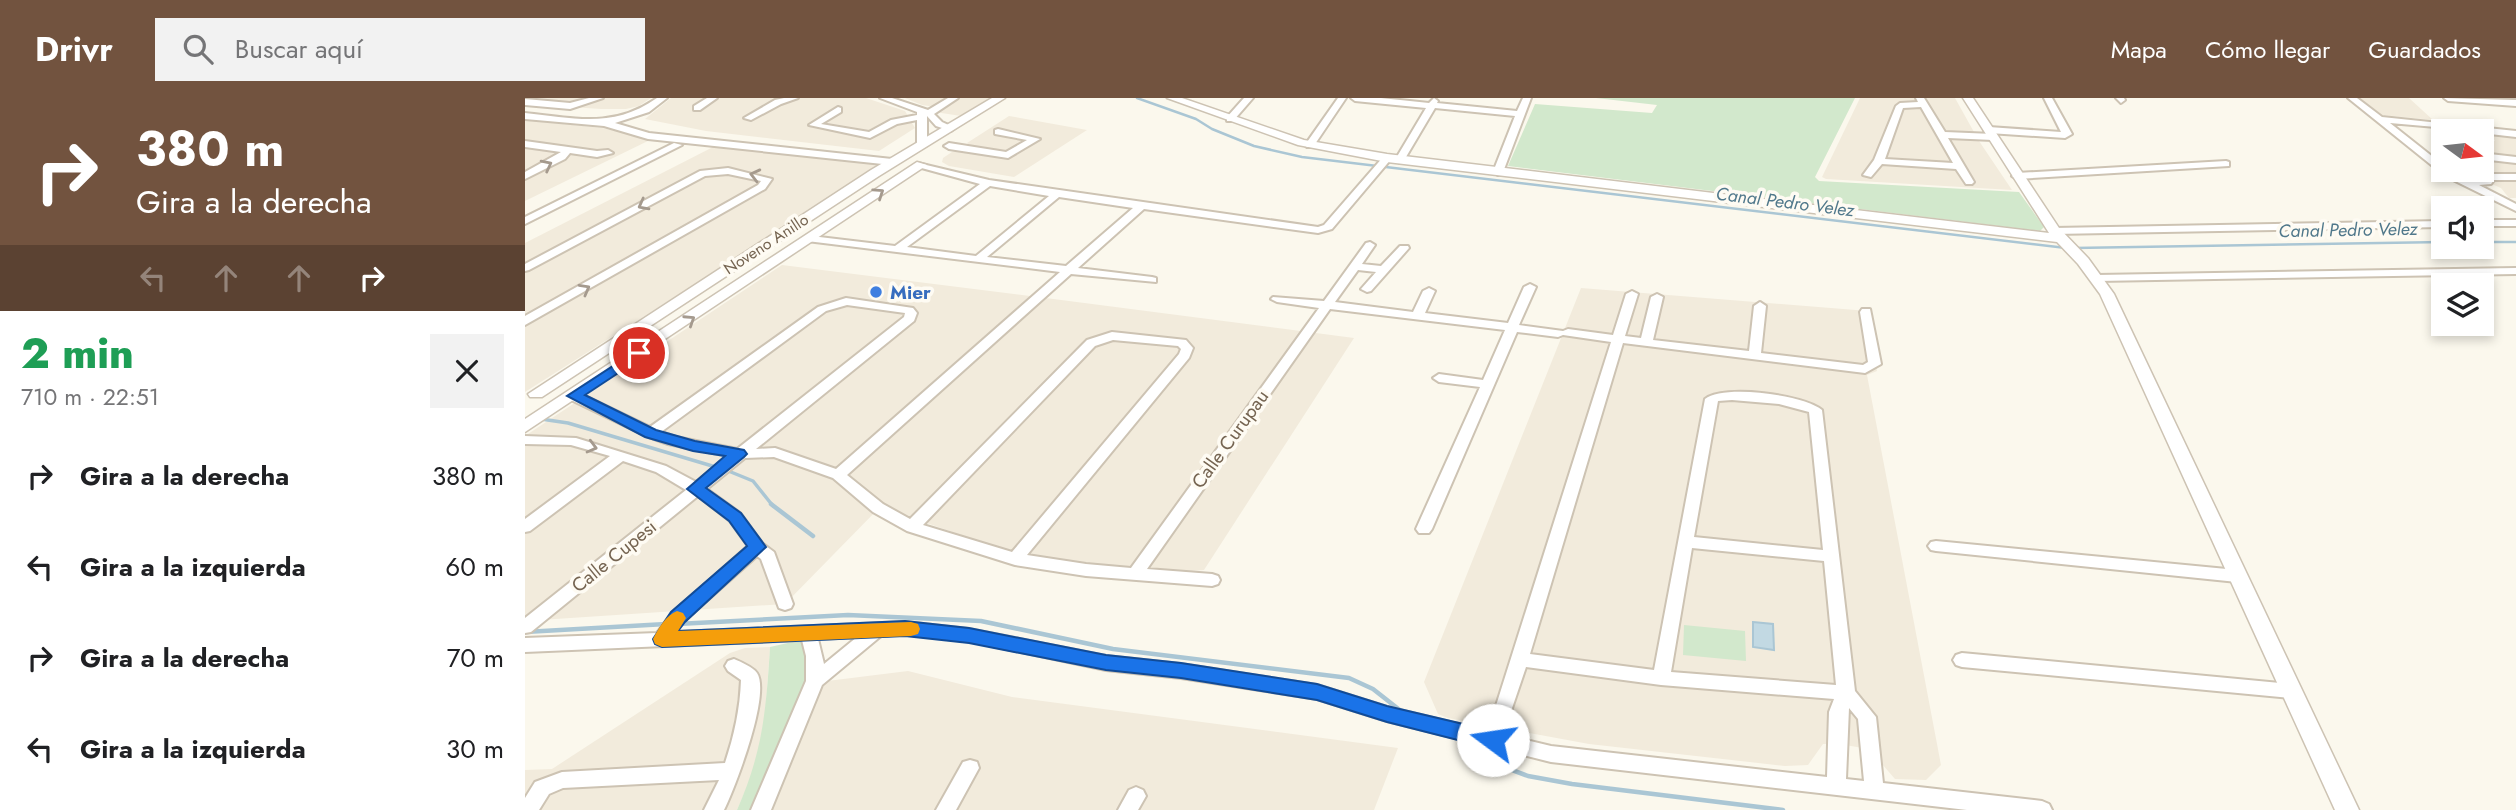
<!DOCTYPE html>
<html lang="es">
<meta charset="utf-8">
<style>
body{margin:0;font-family:Jost,sans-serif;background:#f2f2f2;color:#202124;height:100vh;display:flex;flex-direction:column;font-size:26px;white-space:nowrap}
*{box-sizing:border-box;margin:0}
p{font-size:23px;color:#757577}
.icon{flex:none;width:38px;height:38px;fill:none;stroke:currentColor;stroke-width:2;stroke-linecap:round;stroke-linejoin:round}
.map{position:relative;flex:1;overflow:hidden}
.drawer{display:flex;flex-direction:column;background:#fff;width:525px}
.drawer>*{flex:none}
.top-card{background:#72533f;color:#fff;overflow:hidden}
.needle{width:46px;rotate:105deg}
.fabs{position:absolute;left:1906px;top:21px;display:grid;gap:14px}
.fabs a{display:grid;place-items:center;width:63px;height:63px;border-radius:0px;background:#fff;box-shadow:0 4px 10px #0003;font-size:35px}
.pin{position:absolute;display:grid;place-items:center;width:60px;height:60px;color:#fff;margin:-30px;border:4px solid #fff;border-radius:50%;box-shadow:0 2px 7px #0007}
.me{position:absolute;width:77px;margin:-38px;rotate:284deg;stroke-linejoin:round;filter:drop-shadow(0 0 5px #0008)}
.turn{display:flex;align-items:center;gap:24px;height:147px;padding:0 21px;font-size:32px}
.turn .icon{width:91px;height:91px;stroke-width:2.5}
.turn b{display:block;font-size:49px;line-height:60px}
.lanes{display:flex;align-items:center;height:66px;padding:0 21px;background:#0003;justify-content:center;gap:35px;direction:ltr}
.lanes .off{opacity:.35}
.round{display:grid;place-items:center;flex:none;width:74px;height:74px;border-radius:0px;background:#f2f2f2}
.summary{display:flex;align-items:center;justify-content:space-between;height:119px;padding:0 21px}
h1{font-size:42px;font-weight:800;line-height:52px;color:#1e9e55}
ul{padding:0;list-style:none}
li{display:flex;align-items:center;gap:21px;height:91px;padding:0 21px}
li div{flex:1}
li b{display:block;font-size:26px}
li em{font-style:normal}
header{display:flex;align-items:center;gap:42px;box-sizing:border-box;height:98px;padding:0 35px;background:#72533f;color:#fff}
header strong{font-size:33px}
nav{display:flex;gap:38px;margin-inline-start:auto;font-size:24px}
.search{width:490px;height:63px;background:#f2f2f2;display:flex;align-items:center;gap:18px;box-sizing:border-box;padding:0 24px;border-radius:0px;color:#757577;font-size:26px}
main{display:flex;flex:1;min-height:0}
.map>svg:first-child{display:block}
.residential{fill:#f2ebdc}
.green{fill:#d2e8cc}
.water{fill:#c2d9e3;stroke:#aac6d4;stroke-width:2}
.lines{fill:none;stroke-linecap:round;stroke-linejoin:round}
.stream-far2{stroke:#aac6d4;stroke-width:2.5}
.stream-far1{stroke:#aac6d4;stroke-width:3.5}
.stream{stroke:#aac6d4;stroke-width:4.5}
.minor-casing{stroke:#cdc3b3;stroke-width:4}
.tertiary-casing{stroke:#cdc3b3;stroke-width:3}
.minor{fill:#fff;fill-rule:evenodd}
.tertiary{fill:#fff;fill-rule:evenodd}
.oneway{stroke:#a59a8e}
.route{fill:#1a73e8;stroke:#114b97;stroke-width:2}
.slow{fill:#f59e0b}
.shop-dot{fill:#3f7fe0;stroke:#fefbf3;stroke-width:2.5}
.labels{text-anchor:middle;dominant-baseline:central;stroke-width:7;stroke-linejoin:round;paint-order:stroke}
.far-street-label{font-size:16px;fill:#756451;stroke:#fefbf3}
.far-water-label{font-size:18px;font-style:italic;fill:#50788b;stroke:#fefbf3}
.shop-label{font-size:19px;font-weight:bold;fill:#366cbe;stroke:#fefbf3;text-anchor:start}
.street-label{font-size:19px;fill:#756451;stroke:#fefbf3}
</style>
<header>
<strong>Drivr</strong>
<div class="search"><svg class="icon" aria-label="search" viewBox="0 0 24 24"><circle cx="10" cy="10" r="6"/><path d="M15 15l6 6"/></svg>Buscar aquí</div>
<nav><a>Mapa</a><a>Cómo llegar</a><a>Guardados</a></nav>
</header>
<main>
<section class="drawer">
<div class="top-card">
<div class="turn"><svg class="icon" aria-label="right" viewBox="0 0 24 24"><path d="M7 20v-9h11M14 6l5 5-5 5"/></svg><div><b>380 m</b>Gira a la derecha</div></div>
<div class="lanes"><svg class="icon off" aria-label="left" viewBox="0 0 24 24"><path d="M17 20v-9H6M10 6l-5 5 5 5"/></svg><svg class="icon off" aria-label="ahead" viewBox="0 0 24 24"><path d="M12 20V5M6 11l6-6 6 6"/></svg><svg class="icon off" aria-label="ahead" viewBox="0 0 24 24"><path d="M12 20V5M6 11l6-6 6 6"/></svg><svg class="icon" aria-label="right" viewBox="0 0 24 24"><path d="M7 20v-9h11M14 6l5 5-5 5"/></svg></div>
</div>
<div class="summary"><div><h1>2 min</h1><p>710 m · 22:51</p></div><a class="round"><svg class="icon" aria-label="close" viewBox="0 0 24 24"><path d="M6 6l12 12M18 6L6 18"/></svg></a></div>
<ul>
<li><svg class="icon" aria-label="right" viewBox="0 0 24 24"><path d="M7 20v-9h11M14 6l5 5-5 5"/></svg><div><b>Gira a la derecha</b></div><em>380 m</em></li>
<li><svg class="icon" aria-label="left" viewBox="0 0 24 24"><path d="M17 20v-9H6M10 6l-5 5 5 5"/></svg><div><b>Gira a la izquierda</b></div><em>60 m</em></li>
<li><svg class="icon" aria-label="right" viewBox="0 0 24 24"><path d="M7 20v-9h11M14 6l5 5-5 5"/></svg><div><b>Gira a la derecha</b></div><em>70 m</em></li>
<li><svg class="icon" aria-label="left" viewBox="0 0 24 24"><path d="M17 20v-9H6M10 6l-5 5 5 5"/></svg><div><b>Gira a la izquierda</b></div><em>30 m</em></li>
</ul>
</section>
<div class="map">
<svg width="1991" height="712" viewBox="0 0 1991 712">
<rect width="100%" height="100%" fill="#fbf8ed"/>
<path class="residential" d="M0,0H126L114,8L101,11H76L0,6Z
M146,0H341L380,13L390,30L354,53L181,33L120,21Z
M380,0H465L436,18L410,14V9L397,7Z
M1335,0H1430L1454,43L1487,92L1301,81L1297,79Z
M1834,0H1884L1908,22L1857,17Z
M484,18L562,32L489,79L424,68L417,64L418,60L427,54H441L447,49L442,45Z
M0,22L77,30L127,41L0,103Z
M1966,36L1991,39V100H1984L1976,90L1950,79L1942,72H1956L1957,42L1970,43Z
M190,48L359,66L0,294V145Z
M257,167L513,199L829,240L679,472L602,478L490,459L442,439L355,409L260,506L0,523V338Z
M1056,190L1343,213L1352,273L1342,277L1416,667L1401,682L1370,681L1344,651L1314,646H1298L1283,667L1260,668L1064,646L923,620L913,616L899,584Z
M245,549L240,621L229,673L212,712H0V672L27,671L205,555L220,550Z
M383,573L487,599L873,650L849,712H235L286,585Z"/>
<path class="green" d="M1071,0H1330L1290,79L1294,83L1494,94L1519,129L1515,133L983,68L1010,6L1127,15L1132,7Z
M1159,527L1220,533L1221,563L1158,557Z
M285,540L289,576L235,712H212C238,653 241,613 245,549Z"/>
<path class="water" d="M1228,524L1248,526L1249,552L1228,549Z"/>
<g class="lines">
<path class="stream-far2" d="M612,0L671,21L687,31L729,48L777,59L1541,150
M1956,144H1991
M1549,150L1918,144"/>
<path class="stream-far1" d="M16,321L43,325L194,370
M201,372L228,383L248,408"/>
<path class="stream" d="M246,406L288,438
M152,526L323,517L456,523L588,551L824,580L848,591L876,613
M0,534L141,526
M955,660L1003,678L1047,686L1258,712"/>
<defs>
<path id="minor" d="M64,0H78L45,11L0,7V1L45,5Z
M132,0H142L124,14L90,25L124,35L367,61L372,64L367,67L123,41L79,28L0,21V15C50,20 88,31 132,0Z
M182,0H192L175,12H169V8Z
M259,0H273L256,6L226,22L219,20L250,2Z
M355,0H367L403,12L423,0H433L409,16L417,24L430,30L426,33L411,28L402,18V47L397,50L392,47V22L372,26L345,40L284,27L313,9L316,10V14L296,26L344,34L366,22L392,17V14Z
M719,0H728L708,23H702V19Z
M813,0H821L788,49H782L780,47Z
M826,0H856L904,5L909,0L913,3L912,5L992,13L998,0H1006L978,74L973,77L968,74L990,18L910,10L878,64L875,65L870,62L901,10L830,3Z
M1391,0H1399L1420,34L1468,36L1473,39L1468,42L1423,40L1449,84L1447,86H1441L1431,71L1357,66L1346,79L1338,77L1349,62L1371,8L1375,5L1393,4ZM1396,9L1428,65L1360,61L1378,10Z
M1519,0H1527L1547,36L1540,40L1464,35L1459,32L1464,29L1536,34Z
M1591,0H1599L1600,2L1596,5Z
M1823,0H1832L1857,19L1991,33V39L1956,35V33L1865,25L1918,67V72C1938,74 1944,90 1965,76H1991V82H1969L1966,86L1954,87L1991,106V113L1920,78Z
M1919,0L1991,2V8L1923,3Z
M473,31L515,41L483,60L424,51L419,48L424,45L481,54L502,42L470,36V32Z
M0,43L72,53L83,52L88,55L72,59L45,55L40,61L0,81V74L36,54L0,49Z
M149,45L157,47L0,126V119Z
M1956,55L1991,59V65L1956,61Z
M859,58L867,60L807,131L793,135L619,111L553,170L627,179L631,180V184L546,176L322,377L358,406L385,421L562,242L587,234L661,242L668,250L664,260L502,457L561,466L606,470L794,210L752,204L746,201L748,199L799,203L841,145L845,144L850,147L837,166L856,168L875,148H883L884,150L846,193L842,194L836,191L851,174L833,172L810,204L888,214L898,193L904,190L910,193L900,215L983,225L999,189L1005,186L1011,189L994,227L1038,233L1043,231L1088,237L1101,196L1107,193L1113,196L1100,238L1116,240L1126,199L1132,196L1138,199L1128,242L1224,253L1229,208L1235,204L1241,208L1236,255L1338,267L1343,264L1335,214L1337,211H1345L1356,266L1340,275L1098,245L1005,556L1129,572L1180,301C1198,286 1280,297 1297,312L1330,593L1351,619L1358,685L1517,703L1524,706L1527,712H1442L1026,664L862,623L792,601L656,580L581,572L444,543L380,536L356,538L297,587L246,712H226L281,583V558L277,542L0,554V540L132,535L147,515L223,448L205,423L173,398L6,534L0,535V520L161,392L131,374L98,363L5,433L0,434V421L85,358L46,347L0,346V338L51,340L141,368L171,384L203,358L143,346L121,338L44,301L42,298L44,295H54L125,329L293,209L321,200L388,210L392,215L389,223L231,351L250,350L311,371L535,174L282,143V139L286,138L370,148L455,86L393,69V65L464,82L793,129L799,127ZM465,88L524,98L451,158L382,149ZM534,99L608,110L541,168L462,159ZM322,207L380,215L379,219L212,351L151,339L136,334L301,213ZM805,211L980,232L958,282L914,276L908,280L914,284L955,289L891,431L894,435H904L907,431L992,234L1033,239L1038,237L1086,244L969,614L972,619L978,621L984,619L1001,569L1136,587L1309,601L1304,614L1302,679L1026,648L862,609L792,587L656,566L581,558L444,531L380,524L151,534L159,523L232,458L236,461L254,510L260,512L266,510L268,506L249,454L237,445L215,415L182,391L220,360L249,359L308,380L348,414L382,433L490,467L561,478L687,488L693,486L695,482L693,478L687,476L622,471ZM588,242L653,248L656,251L654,256L487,454L398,427L570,248ZM1207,302L1254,306L1284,314L1298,452L1169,439L1193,303ZM1167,450L1299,463L1311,587L1146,574ZM332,539L299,566L293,541ZM1324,610L1333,621L1339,683L1321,681Z
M1701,63L1704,64V68L1492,81L1487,78L1492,75Z
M203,70L247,81L240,91L0,227V218L233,87L236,83L203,76L180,78L4,172L0,173V166L175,73Z
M1956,122H1991V128H1956Z
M1918,123V129L1529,136L1524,133L1529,130Z
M1991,170V176L1572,183L1566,180L1572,177Z
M1411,443L1712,472L1718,474L1720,478L1718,482L1712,484L1411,453L1406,452L1403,448L1406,444Z
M1437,555L1766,586L1772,588L1775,593L1772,598L1766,600L1437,569L1431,567L1428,562L1431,557Z
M209,561C216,564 228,569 232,575C246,596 210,690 199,712H179L194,682L38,690L24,696L14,712H0V700L10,684L37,674L200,665C209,638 215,611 216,582L203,573L200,568L203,563Z
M445,662L452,664L454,670L431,712H411L438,664Z
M611,689L618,692L621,698L613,712H593L604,692Z"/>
<path id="tertiary" d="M467,0H480L354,78L17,299H5L3,296L346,72Z
M642,0H657L779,42L862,56L1524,135L1438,0H1448L1534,130L1563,160L1589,196L1834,712H1810L1575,196L1553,166L1532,144L862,64L773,47Z
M392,64L402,67L0,334V321Z"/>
</defs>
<use href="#minor" class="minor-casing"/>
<use href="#tertiary" class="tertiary-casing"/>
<use href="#minor" class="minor"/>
<use href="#tertiary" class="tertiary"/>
</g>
<defs><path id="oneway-chevron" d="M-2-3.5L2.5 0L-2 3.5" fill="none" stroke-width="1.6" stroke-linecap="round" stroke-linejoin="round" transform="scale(1.75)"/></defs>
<g class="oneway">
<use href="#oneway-chevron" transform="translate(22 67) rotate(-27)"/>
<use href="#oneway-chevron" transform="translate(230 77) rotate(-166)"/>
<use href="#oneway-chevron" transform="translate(354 95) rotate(-34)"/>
<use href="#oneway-chevron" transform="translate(118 107) rotate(152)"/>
<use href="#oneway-chevron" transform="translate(60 191) rotate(-29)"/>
<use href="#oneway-chevron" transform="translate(165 222) rotate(-33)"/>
<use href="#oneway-chevron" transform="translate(67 349) rotate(15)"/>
</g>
<path class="route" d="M114,251L121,255L119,258L60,297L131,332L170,343L219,352L222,356L219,359L181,390L216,415L241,449L160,524L153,533L380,523L444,530L581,557L656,565L792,586L862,608L968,633L976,636L979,642L976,648L968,651L862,624L792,602L656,580L581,572L444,545L380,538L137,549L130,546L128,541L146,514L222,448L204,423L162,391L200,358L168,353L120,339L42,298Z"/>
<path class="slow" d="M152,513L158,515L161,520L153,533L386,524L393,526L395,531L393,536L386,538L137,549L130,546L128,541C133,531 141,517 152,513Z"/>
<circle class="shop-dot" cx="351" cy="194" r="7"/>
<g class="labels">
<g class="far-street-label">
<text transform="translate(241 146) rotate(-33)">Noveno Anillo</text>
</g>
<g class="far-water-label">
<text transform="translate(1260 104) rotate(7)">Canal Pedro Velez</text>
<text transform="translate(1823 132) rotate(-1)">Canal Pedro Velez</text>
</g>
<g class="shop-label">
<text x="365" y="194">Mier</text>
</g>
<g class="street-label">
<text transform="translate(705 341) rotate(-54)">Calle Curupau</text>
<text transform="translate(89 458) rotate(-39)">Calle Cupesi</text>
</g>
</g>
</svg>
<div class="fabs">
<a><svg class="needle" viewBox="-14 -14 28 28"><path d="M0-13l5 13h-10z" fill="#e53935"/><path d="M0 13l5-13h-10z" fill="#757577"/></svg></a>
<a><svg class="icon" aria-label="sound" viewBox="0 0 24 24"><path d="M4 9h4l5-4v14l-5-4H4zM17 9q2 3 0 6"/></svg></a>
<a><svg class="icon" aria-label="layers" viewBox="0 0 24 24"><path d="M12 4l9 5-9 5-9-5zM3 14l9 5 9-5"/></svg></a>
</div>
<div class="pin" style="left:114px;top:255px;background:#d93025"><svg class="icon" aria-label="arrive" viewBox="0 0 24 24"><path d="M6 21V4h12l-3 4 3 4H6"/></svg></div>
<svg class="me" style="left:968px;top:642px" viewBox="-20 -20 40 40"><circle r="19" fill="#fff"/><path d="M0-13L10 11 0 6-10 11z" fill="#1a73e8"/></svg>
</div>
</main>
